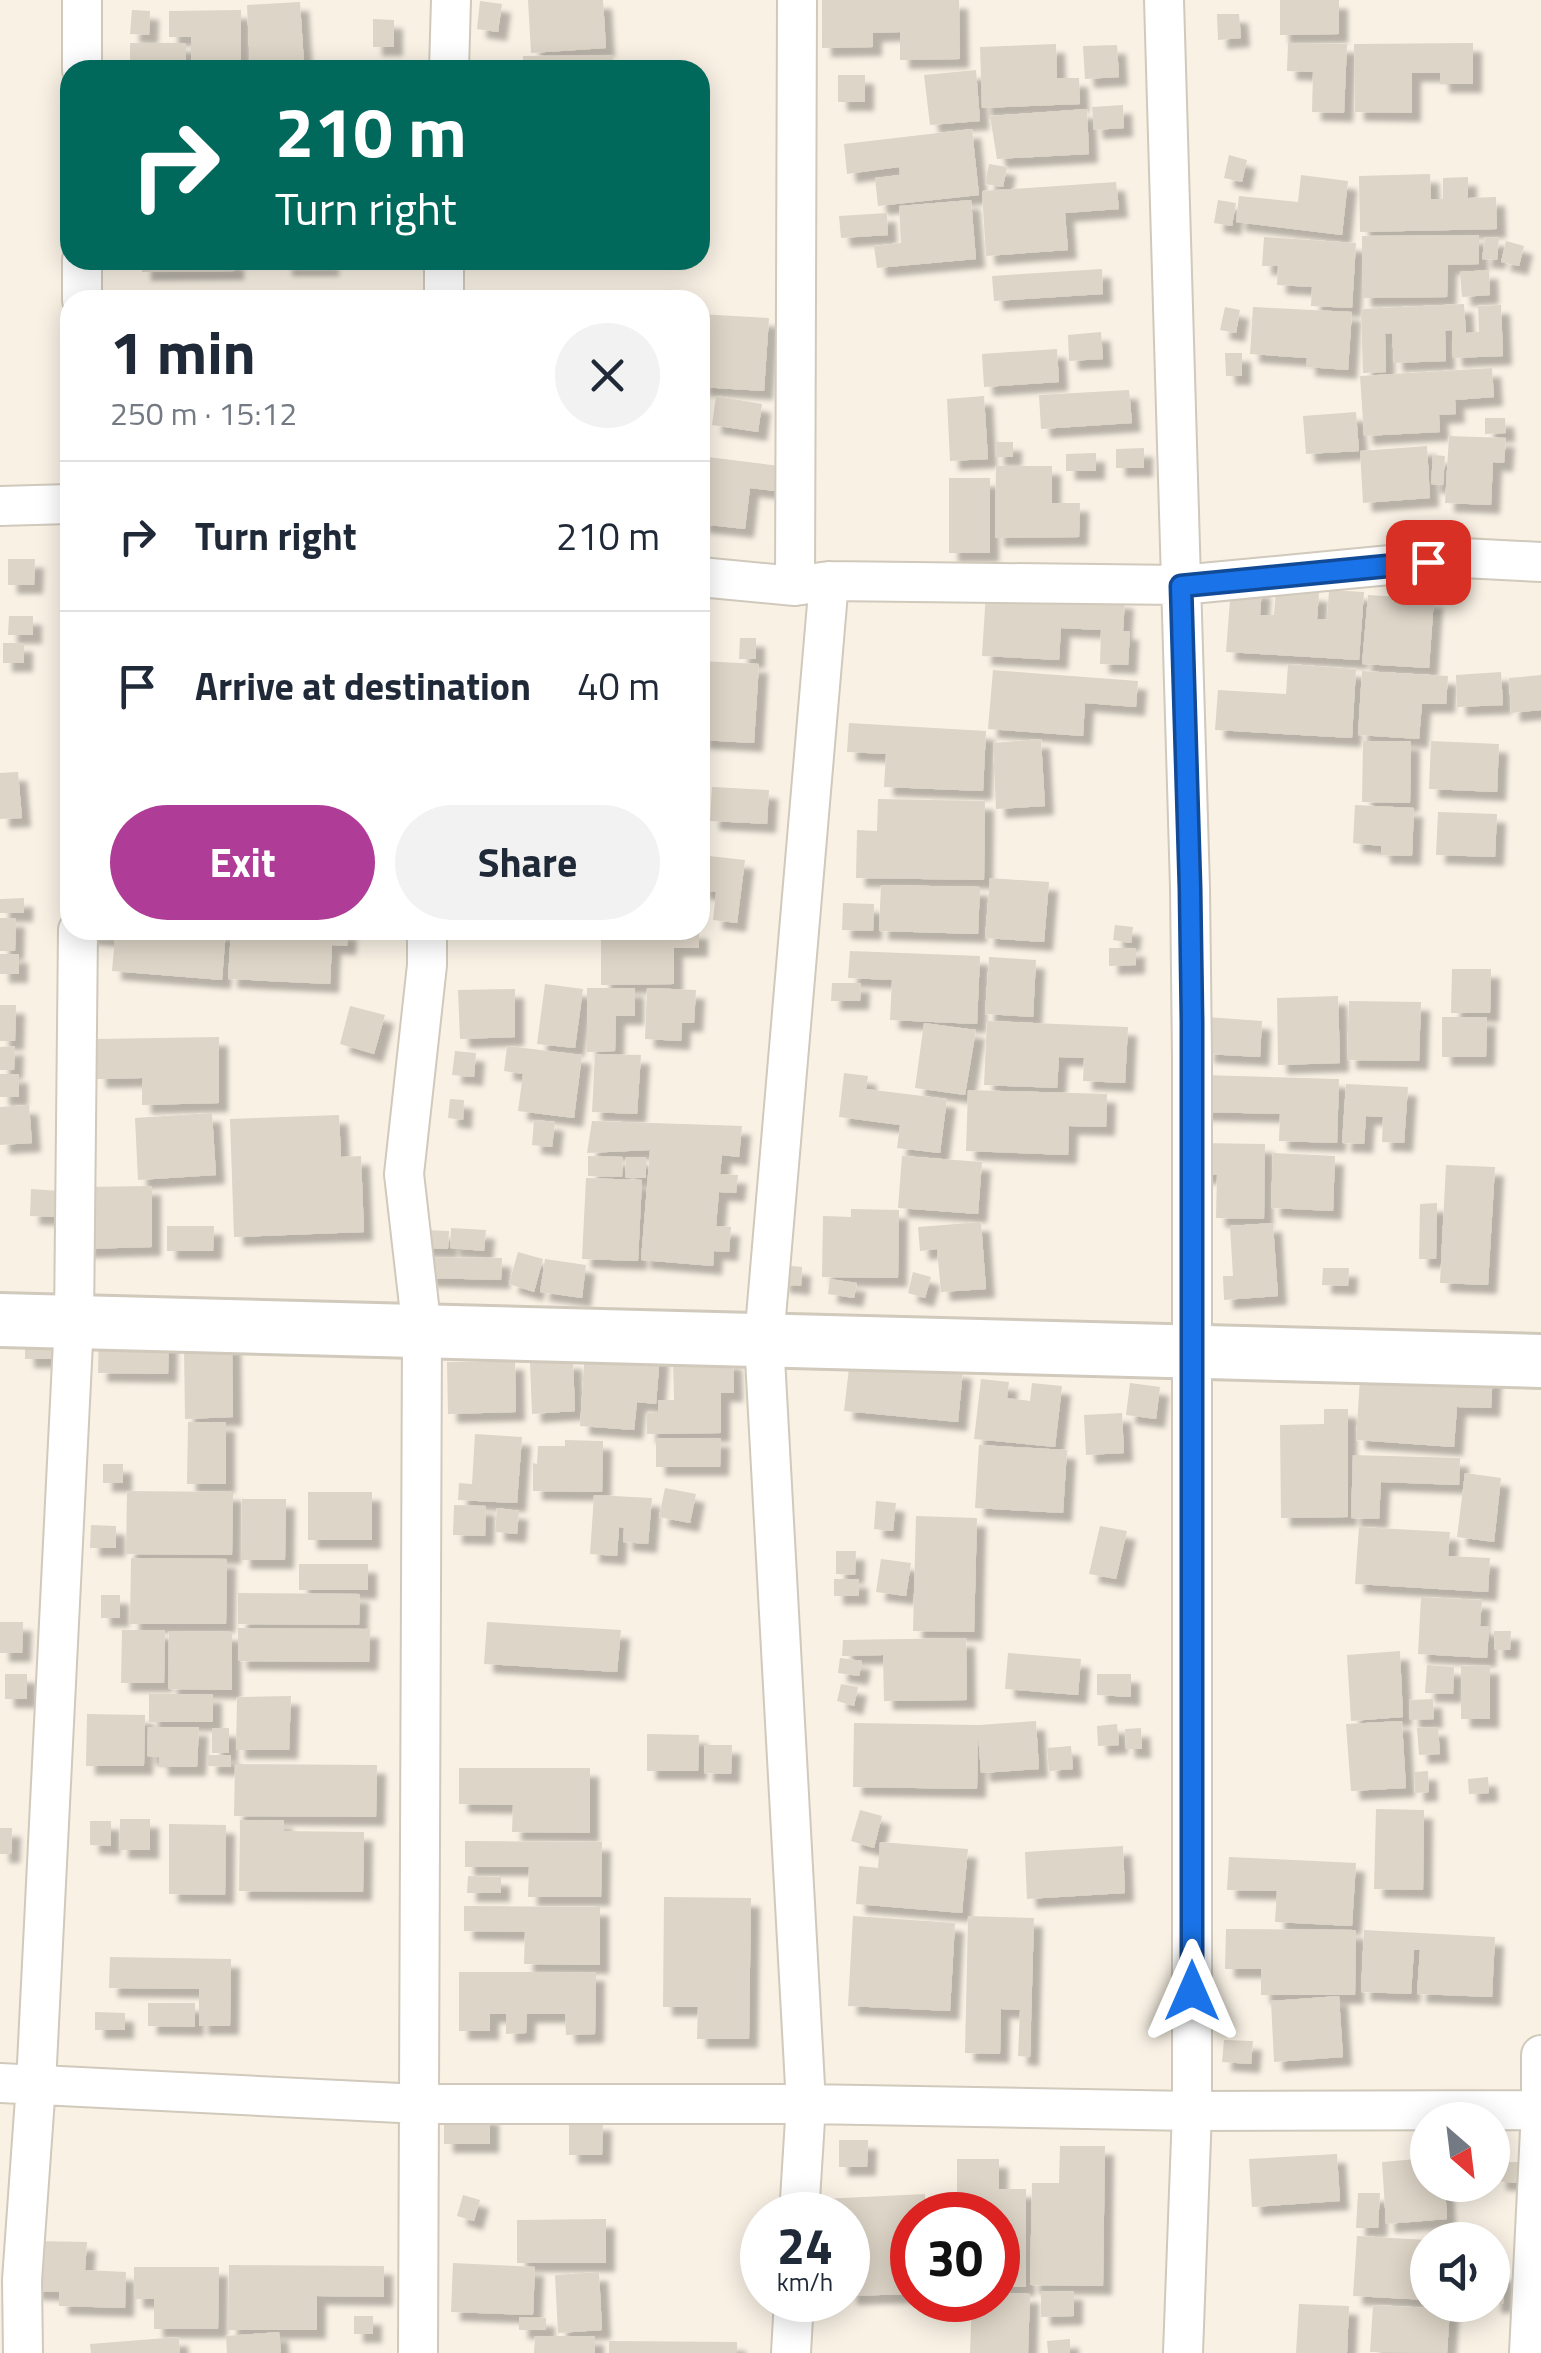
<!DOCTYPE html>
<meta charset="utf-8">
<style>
body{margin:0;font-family:"Titillium Web",sans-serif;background:#f2f2f3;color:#1f2937;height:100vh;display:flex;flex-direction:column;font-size:38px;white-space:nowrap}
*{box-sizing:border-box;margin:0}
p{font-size:32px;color:#747a83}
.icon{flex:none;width:55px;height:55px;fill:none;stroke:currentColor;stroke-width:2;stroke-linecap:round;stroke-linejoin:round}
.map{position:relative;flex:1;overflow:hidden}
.sheet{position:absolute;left:60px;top:290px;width:650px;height:650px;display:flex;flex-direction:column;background:#fff;border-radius:30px;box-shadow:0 5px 25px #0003}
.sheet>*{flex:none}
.hud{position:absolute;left:60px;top:60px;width:650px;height:210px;border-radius:30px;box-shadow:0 5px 25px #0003;background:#00695c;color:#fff;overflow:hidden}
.needle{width:65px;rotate:152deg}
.buttons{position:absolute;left:1410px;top:2102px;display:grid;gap:20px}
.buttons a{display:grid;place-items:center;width:100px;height:100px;border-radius:50%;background:#fff;box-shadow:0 5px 25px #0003;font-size:50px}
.speed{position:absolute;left:740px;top:2192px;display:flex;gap:20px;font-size:50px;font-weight:700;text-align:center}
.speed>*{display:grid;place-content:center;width:130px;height:130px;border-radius:50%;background:#fff;box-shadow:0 5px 25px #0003;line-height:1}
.speed small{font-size:25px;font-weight:400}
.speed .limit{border:15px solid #d22;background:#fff;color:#111}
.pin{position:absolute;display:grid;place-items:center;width:85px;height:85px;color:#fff;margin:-42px;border-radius:20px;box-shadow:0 5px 15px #0006}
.me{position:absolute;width:110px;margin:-55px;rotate:0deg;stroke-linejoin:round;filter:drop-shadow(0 0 8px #0008)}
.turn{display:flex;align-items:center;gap:35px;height:210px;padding:0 50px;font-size:45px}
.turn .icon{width:130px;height:130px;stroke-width:2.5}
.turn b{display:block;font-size:70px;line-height:85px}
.round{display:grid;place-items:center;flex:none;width:105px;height:105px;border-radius:52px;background:#f2f2f3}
.summary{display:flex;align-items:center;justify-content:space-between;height:170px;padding:0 50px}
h1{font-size:60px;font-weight:700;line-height:75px}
.cta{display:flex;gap:20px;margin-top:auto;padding:20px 50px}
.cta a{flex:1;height:115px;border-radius:60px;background:#af3d98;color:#fff;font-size:40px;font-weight:700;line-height:115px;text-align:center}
.cta a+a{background:#f2f2f3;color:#1f2937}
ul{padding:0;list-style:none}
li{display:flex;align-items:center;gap:30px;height:150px;padding:0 50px;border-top:2px solid #e0e1e3}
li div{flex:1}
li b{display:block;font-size:38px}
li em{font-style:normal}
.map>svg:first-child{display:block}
.building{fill:#ddd5c7;filter:url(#shadow)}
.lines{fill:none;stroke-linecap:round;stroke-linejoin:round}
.street-casing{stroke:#d0c9bc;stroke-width:42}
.secondary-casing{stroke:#d0c9bc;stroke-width:58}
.street{stroke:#fff;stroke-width:38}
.secondary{stroke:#fff;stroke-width:52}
.route-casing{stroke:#114b97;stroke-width:25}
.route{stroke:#1a73e8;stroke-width:18}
</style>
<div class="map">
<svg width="1541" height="2353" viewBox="0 0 1541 2353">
<defs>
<filter id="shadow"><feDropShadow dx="9" dy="9" stdDeviation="2.5" flood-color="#0004"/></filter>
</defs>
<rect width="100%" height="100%" fill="#f9f1e4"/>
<path class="building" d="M528,0H603L606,48L531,53Z
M822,0H959L960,59L900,60V32L873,33V47L822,48Z
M1280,0H1339V34L1280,35Z
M480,1L502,4L498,32L477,29Z
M300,2L304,64L250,68L247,5Z
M132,10L150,11L149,35L130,34Z
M241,10V70H191V37H169V11Z
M1217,14H1239L1241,38L1218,40Z
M373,19L394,20V47H373Z
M130,43H186V70H130Z
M1288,43L1347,44L1344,113L1312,112L1313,72L1287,71Z
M1473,43V84H1440V73H1412V113L1355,112L1354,44Z
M1056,44L1057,78H1079L1080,104L982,108L980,47Z
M1117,45L1119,77L1085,79L1083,46Z
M613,55V70H523V56Z
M976,70L980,121L930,125L924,75Z
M838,75H865V102H838Z
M1123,105L1124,128L1094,130L1092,107Z
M1087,109L1089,154L997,159L990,116Z
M972,129L979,195L878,206L875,178L900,175L899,167L847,174L844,144Z
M1229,155L1247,160L1242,182L1224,178Z
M989,164L1007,167L1003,187L985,184Z
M1430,174L1431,199H1443V178L1468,177V198L1496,197L1497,229L1360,232L1359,176Z
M1301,175L1348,181L1342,235L1236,222L1239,196L1298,202Z
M1116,182L1119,209L1065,213L1068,250L986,256L982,191Z
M971,200L976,259L877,268L874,246L901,243L899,206Z
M1218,200L1236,203L1232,226L1214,223Z
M887,213L888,235L841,238L839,216Z
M1479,235V264L1448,265L1447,297L1362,298V236Z
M1264,237L1356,243L1352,308L1311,306L1312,287L1277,285L1278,266H1262Z
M1485,237L1499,238L1497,260L1482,259Z
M1506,241L1524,246L1519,266L1501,262Z
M142,260H235V271L142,272Z
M283,260H330V267H283Z
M1102,269L1103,294L994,301L992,276Z
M1489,270L1490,295L1462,297L1460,272Z
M1464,304L1466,333L1479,332L1478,306L1501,305L1503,356L1453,358L1452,330L1445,331L1446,361L1394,363L1392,333L1385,334L1386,372L1363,373L1361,309Z
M1225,307L1240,310L1236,333L1220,330Z
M1253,307L1352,312L1348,370L1306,367L1307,358L1250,354Z
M700,314L769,318L764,391L700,387Z
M1101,332L1103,359L1069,361L1068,335Z
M1057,349L1059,382L984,387L982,354Z
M1225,353H1242V376H1226Z
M1492,368L1494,397L1455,400L1456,414L1439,415L1440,432L1364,436L1360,376Z
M1129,390L1132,423L1041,429L1039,395Z
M716,396L762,404L758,432L712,425Z
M984,396L988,459L950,461L947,399Z
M1356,412L1359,451L1306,454L1303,416Z
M1485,418H1505L1506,433L1485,434Z
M1449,436L1506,438L1504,463L1493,462L1491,505L1445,503Z
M995,442H1013V457H995Z
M1427,446L1430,498L1363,503L1360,451Z
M1144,448V468H1116V449Z
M1096,453V471H1066V454Z
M1433,455L1445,456L1443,485L1431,484Z
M700,456L787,467L784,492L750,488L745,529L700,524Z
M996,466H1052V503H1080L1079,537L995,538Z
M949,478H990V553H949Z
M8,559H35L34,585H8Z
M1231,587L1262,589L1260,615H1274L1276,590L1319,593L1317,619L1327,620L1329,590L1364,592L1359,660L1226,652Z
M986,592L1125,600L1123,631H1130L1128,665L1100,664L1101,630L1061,628L1059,660L982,656Z
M1368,595L1434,599L1429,668L1362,664Z
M9,616H33V635H8Z
M740,638H756V659H739Z
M3,643H24V663H3Z
M700,661L759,664L754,743L700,740Z
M1288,664L1356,669L1352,738L1215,730L1218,690L1286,694Z
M993,670L1138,681L1136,707L1085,703L1083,736L988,729Z
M1362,671L1448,676L1446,704H1422L1419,739L1358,735Z
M1501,672L1503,705L1457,707L1456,675Z
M1541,675V710L1511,713L1509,678Z
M849,723L986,731L983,791L884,787L886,754L847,752Z
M1041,739L1045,806L996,809L993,743Z
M1363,741H1411L1410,803L1362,802Z
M1431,741L1499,744L1497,792L1429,789Z
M18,772L22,818L0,819V773Z
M712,787L769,790L767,824L710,821Z
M878,799L985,801L984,880L856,878L857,830L877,831Z
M1355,805L1414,808L1412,856L1381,855V846L1353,843Z
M1438,812L1497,814L1495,857L1436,855Z
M700,855L745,860L737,923L713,920L716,892L700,890Z
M990,878L1049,882L1044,942L985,938Z
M881,885L980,887L978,934L879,931Z
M24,898V913H0V899Z
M843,903L874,904L873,931L842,930Z
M0,918H16L15,951H0Z
M1115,925L1133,927L1131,943L1113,940Z
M83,930H226L222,980L112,971L115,938L83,935Z
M231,930H348L347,946L332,945L330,984L228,979Z
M601,930H699V948H674V984L601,985Z
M1109,948H1136V965L1109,966Z
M850,951L980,956L977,1024L890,1020L892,980L848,978Z
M0,954H19V974H0Z
M989,957L1036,960L1033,1017L985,1014Z
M1452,969H1491L1490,1013H1451Z
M832,983H861L860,1001H831Z
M545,984L583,989L575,1048L537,1044Z
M587,988H635V1016H616L615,1051L587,1052Z
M647,988L696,990L694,1023H682L681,1041L645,1039Z
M515,989V1037L460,1039L458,990Z
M1338,996L1340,1063L1278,1065L1277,998Z
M1349,1001L1421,1002L1419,1061L1347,1060Z
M0,1005H16L15,1041H0Z
M350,1006L385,1015L374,1054L340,1044Z
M1207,1017L1262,1021L1260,1057L1205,1054Z
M1442,1017H1487L1486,1057H1442Z
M987,1021L1128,1027L1125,1083L1083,1081L1084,1058L1059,1057L1057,1088L984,1085Z
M924,1023L976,1030L965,1095L915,1088Z
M219,1037V1103L142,1105V1078L97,1079L96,1039Z
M15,1046L14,1070H0V1047Z
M507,1046L582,1055L574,1118L518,1111L523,1074L504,1071Z
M455,1051L476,1053L474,1077L452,1075Z
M595,1054L641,1055L637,1114L592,1112Z
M844,1073L868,1076L866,1089L947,1099L940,1153L897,1148L900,1125L839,1117Z
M0,1074H19V1097H0Z
M1202,1075L1339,1079L1337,1143L1279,1141L1280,1114L1200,1112Z
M1346,1084L1408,1087L1404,1143L1382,1142L1383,1117L1366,1116L1364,1144L1342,1143Z
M968,1090L1107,1094L1106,1127L1069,1126L1068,1155L966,1151Z
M450,1099L464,1100L463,1120L448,1118Z
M29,1105L32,1143L0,1145V1107Z
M212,1113L216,1175L138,1180L135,1118Z
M339,1115L341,1157L361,1156L364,1232L234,1237L230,1119Z
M534,1120L555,1122L552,1147L532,1145Z
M592,1121L742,1126L739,1157L722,1155L720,1174L738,1175L736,1193L719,1192L716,1226L731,1227L729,1252L714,1251L713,1266L641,1260L650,1150L587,1153Z
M1200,1143L1265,1144L1264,1219L1216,1218L1217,1175H1199Z
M1273,1153L1335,1156L1333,1211L1271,1208Z
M588,1156L623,1157L622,1177L588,1176Z
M902,1156L982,1162L978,1214L898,1208Z
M626,1157H646V1178H625Z
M1446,1165L1495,1167L1488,1285L1440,1283Z
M586,1178L642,1180L638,1261L582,1259Z
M152,1186V1247L84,1249L83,1187Z
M31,1189L60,1191L59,1217L30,1216Z
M1437,1203L1436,1259H1419L1420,1204Z
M851,1209L899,1210L898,1278L822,1277L823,1216L851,1217Z
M981,1222L986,1289L941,1292L937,1249L920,1251L918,1227Z
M1273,1223L1278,1296L1224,1300L1223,1276H1233L1230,1226Z
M167,1226H214L213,1251H167Z
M451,1228L486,1230L484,1251L450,1248Z
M421,1230L449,1231L448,1249L420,1248Z
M518,1252L543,1259L534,1292L509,1284Z
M426,1257L502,1258L501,1280L426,1278Z
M545,1259L586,1265L582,1298L540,1292Z
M781,1265L802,1267L801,1286L780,1284Z
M1323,1268H1349L1348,1286L1322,1285Z
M913,1272L931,1277L925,1298L908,1293Z
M830,1279L857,1283L854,1298L828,1294Z
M25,1325L52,1326L51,1359H25Z
M99,1332L169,1333L168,1374L98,1373Z
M232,1343L233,1417L185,1419L184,1345Z
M585,1350L660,1355L656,1404L637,1402L634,1430L580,1426Z
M850,1359L963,1370L958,1422L844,1411Z
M573,1360L575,1411L532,1414L530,1362Z
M673,1360H733L734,1393H721V1433L647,1434V1413L658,1412V1400H674Z
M515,1361L516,1412L448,1414L447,1362Z
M1361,1364L1493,1373L1491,1408L1457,1407L1454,1447L1356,1440Z
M981,1379L1009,1382L1007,1398L1030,1401L1032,1383L1062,1386L1055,1447L974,1439Z
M1130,1383L1160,1387L1156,1419L1126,1415Z
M1324,1409H1348V1517L1281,1518L1280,1425L1324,1424Z
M1122,1413L1124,1453L1086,1455L1084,1415Z
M188,1422H226V1484H187Z
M475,1434L522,1437L517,1503L458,1500L459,1483L472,1484Z
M656,1438H721L720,1467H656Z
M565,1440L603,1441L602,1492L533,1491V1463L537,1464L538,1446H565Z
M979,1445L1067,1450L1063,1513L975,1508Z
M1353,1455L1460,1458L1459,1485L1381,1482L1379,1519L1351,1518Z
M103,1464H123V1483H103Z
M1465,1473L1501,1478L1494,1542L1457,1537Z
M665,1488L696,1494L690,1523L659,1517Z
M127,1491L233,1492L232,1555L126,1554Z
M308,1492H372V1540H308Z
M594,1495L652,1498L648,1544L623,1542L624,1528L619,1527L617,1556L590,1554Z
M242,1499H286L285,1560H241Z
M876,1501L896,1503L893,1531L874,1529Z
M454,1505L486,1506L485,1536L453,1535Z
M497,1508L519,1511L517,1534L495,1532Z
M916,1516L977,1518L974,1632L913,1631Z
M91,1525L116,1526V1548H90Z
M1100,1526L1127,1531L1116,1579L1089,1574Z
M1359,1527L1450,1532L1448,1556L1490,1558L1488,1592L1355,1584Z
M836,1551H856L855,1575L836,1574Z
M131,1558L227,1559L226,1624H130Z
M881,1559L911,1563L906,1596L876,1592Z
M299,1564H368V1590H299Z
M834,1579H859V1596H834Z
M238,1593L360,1594L359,1625L238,1624Z
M101,1595H120V1618H101Z
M1421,1597L1482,1600L1480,1626L1489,1627L1487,1658L1418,1654Z
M0,1622H23L22,1653H0Z
M487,1622L621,1630L617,1672L484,1664Z
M238,1628L370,1629L369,1662L238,1661Z
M122,1630H165L164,1683H121Z
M169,1631L232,1632V1690L168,1689Z
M1494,1631H1511L1510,1650H1494Z
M966,1638L967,1700L884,1701L883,1655L842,1656L843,1640Z
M1400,1651L1403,1717L1351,1721L1347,1655Z
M1008,1653L1081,1659L1078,1695L1005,1689Z
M840,1658L862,1661L859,1676L838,1673Z
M1427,1665L1454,1667L1453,1694L1425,1693Z
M1490,1665V1719H1461V1666Z
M5,1674H27V1699H5Z
M1097,1674H1131V1697L1097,1695Z
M841,1684L858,1687L854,1706L837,1701Z
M149,1694H213V1722H149Z
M291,1696L289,1750H236L237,1697Z
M1433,1699L1434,1719L1410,1720L1409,1700Z
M87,1714L145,1715L144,1766H86Z
M1036,1721L1039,1769L981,1773L978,1734L977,1789L853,1787L854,1723L979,1725Z
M1402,1721L1406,1788L1351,1791L1346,1724Z
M1117,1724L1119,1745L1098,1746L1097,1726Z
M148,1727H199L197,1767H159V1757L147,1756Z
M1438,1727L1440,1754L1419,1755L1417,1728Z
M212,1728H229V1753H212Z
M1141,1728L1142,1749H1126L1125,1729Z
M647,1734L699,1735L698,1771H647Z
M704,1745H732L731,1774L704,1773Z
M1071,1746L1073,1769L1049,1771L1047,1748Z
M208,1755H231V1767L208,1766Z
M235,1764L377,1765L376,1817L234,1816Z
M459,1768H590V1833L512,1832L513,1805L459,1804Z
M1428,1771L1429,1792L1415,1793L1414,1772Z
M1488,1777L1489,1793L1469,1794L1468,1779Z
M1376,1809L1424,1810L1423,1890L1374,1889Z
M860,1810L882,1816L874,1848L851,1841Z
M120,1819H150V1850H119Z
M240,1820H284V1831L364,1832L363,1892L239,1891Z
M90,1821H111V1846L90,1845Z
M169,1824L226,1825L225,1895L169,1894Z
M0,1828H12L11,1854H0Z
M465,1841L602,1842L601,1897H528L529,1867H465Z
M880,1842L968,1849L962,1913L856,1904L859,1866L878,1868Z
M1123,1846L1125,1893L1027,1899L1025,1852Z
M1229,1857L1356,1863L1352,1926L1275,1922L1277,1891L1227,1890Z
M468,1876L501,1877V1893H467Z
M664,1897L751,1898L749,2039H697L698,2007H663Z
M464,1906L600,1907V1965L524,1964L525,1932L464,1931Z
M853,1916L955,1923L950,2011L848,2006Z
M968,1916L1034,1918L1030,2057L1018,2056L1020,2010L1001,2009L1000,2054L965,2053Z
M1226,1929L1356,1930L1355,1995H1261V1969H1225Z
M1364,1930L1495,1937L1492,1997L1417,1994L1420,1950H1414L1411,1994L1361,1992Z
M110,1957L231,1959L230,2026H199V1989L109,1988Z
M459,1972H596L595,2034L566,2035L565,2014H527L526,2033L506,2034V2014H490V2031H459Z
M1339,1996L1343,2057L1274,2062L1271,2001Z
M148,2003H195V2027L148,2026Z
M95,2012L125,2013V2030H95Z
M1224,2040L1253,2041L1251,2064L1222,2062Z
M444,2115H490V2144H444Z
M569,2121L603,2122L602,2155H569Z
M839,2140H868L867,2167H839Z
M1060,2146H1105L1103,2286L1030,2285L1032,2183H1059Z
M1337,2154L1340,2201L1252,2207L1249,2159Z
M1428,2158V2185H1445L1447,2219L1386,2224L1382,2162Z
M957,2159H999V2189H1026V2287H998V2215H957Z
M1498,2162H1519L1518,2183L1497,2181Z
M1358,2193H1380L1378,2228H1356Z
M925,2194L926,2215H912V2294L848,2296V2215H822V2199Z
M463,2195L480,2200L474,2221L457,2216Z
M606,2219V2263H517V2220Z
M1357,2236L1428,2240V2300L1353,2296Z
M34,2241L87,2242L85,2270L126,2272L125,2308L59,2306V2292L32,2291Z
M453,2263L535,2267L533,2315L451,2312Z
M229,2265L384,2266V2297L317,2296V2330H228Z
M134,2267H219L218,2329H154V2299H134Z
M1492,2271L1504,2272L1503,2304H1492Z
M599,2272L602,2330L558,2333L555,2275Z
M1041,2291H1074V2316L1041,2317Z
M998,2293L1030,2294L1028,2353H970L972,2300H998Z
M1299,2304L1349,2306L1347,2353H1296Z
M1373,2305L1450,2309L1447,2353L1370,2352Z
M354,2316H373V2334H354Z
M519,2317L546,2318V2330H519Z
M279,2332L281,2353H227L226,2336Z
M535,2336H595V2353H534Z
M179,2337L180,2353H91L90,2344Z
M1070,2339V2353H1048L1047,2341Z
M609,2341L737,2342V2353H609Z"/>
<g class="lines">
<defs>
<path id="street" d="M1164,0L1190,888L1192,1056V2111L1183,2353
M82,70V0
M449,70L451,0
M82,300V260
M444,300V260
M0,506L70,504
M700,577L795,586L829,581L1181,585L1463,558L1541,562
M795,586L797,0
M0,2083L420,2104H806L1192,2111L1541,2110
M799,2215L806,2104L764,1340L829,581
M23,2353L22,2280L36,2084L74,1322L78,930
M418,2353L422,1331L404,1174L427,965V930
M791,2353L794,2300
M1529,2353L1541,2110V2055"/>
<path id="secondary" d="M0,1320L1541,1361"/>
</defs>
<use href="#street" class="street-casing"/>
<use href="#secondary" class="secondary-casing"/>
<use href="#street" class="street"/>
<use href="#secondary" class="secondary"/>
</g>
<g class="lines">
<defs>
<path id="route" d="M1192,1991V1022L1190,888L1181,586L1428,562"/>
</defs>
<use href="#route" class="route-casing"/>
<use href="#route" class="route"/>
</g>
</svg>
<div class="buttons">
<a><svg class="needle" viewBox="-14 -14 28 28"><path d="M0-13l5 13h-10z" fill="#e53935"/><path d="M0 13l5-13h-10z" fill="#747a83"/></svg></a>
<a><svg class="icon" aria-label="sound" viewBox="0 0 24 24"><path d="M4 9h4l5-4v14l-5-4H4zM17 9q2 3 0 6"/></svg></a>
</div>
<div class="speed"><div>24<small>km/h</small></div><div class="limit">30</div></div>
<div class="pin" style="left:1428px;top:562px;background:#d93025"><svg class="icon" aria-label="arrive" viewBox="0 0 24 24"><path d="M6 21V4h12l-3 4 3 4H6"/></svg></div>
<svg class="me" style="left:1192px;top:1991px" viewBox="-20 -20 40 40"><path d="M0-17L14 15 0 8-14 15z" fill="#1a73e8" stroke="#fff" stroke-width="4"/></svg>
<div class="hud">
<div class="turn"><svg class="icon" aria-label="right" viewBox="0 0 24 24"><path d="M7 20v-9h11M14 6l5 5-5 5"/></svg><div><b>210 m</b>Turn right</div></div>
</div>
<section class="sheet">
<div class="summary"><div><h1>1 min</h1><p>250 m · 15:12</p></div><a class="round"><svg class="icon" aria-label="close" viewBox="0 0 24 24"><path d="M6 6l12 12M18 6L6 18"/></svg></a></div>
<ul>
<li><svg class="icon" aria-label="right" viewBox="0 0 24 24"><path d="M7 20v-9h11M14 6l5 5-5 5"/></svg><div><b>Turn right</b></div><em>210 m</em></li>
<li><svg class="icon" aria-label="arrive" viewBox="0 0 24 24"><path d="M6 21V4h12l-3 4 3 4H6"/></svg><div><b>Arrive at destination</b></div><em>40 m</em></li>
</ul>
<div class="cta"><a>Exit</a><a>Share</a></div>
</section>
</div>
